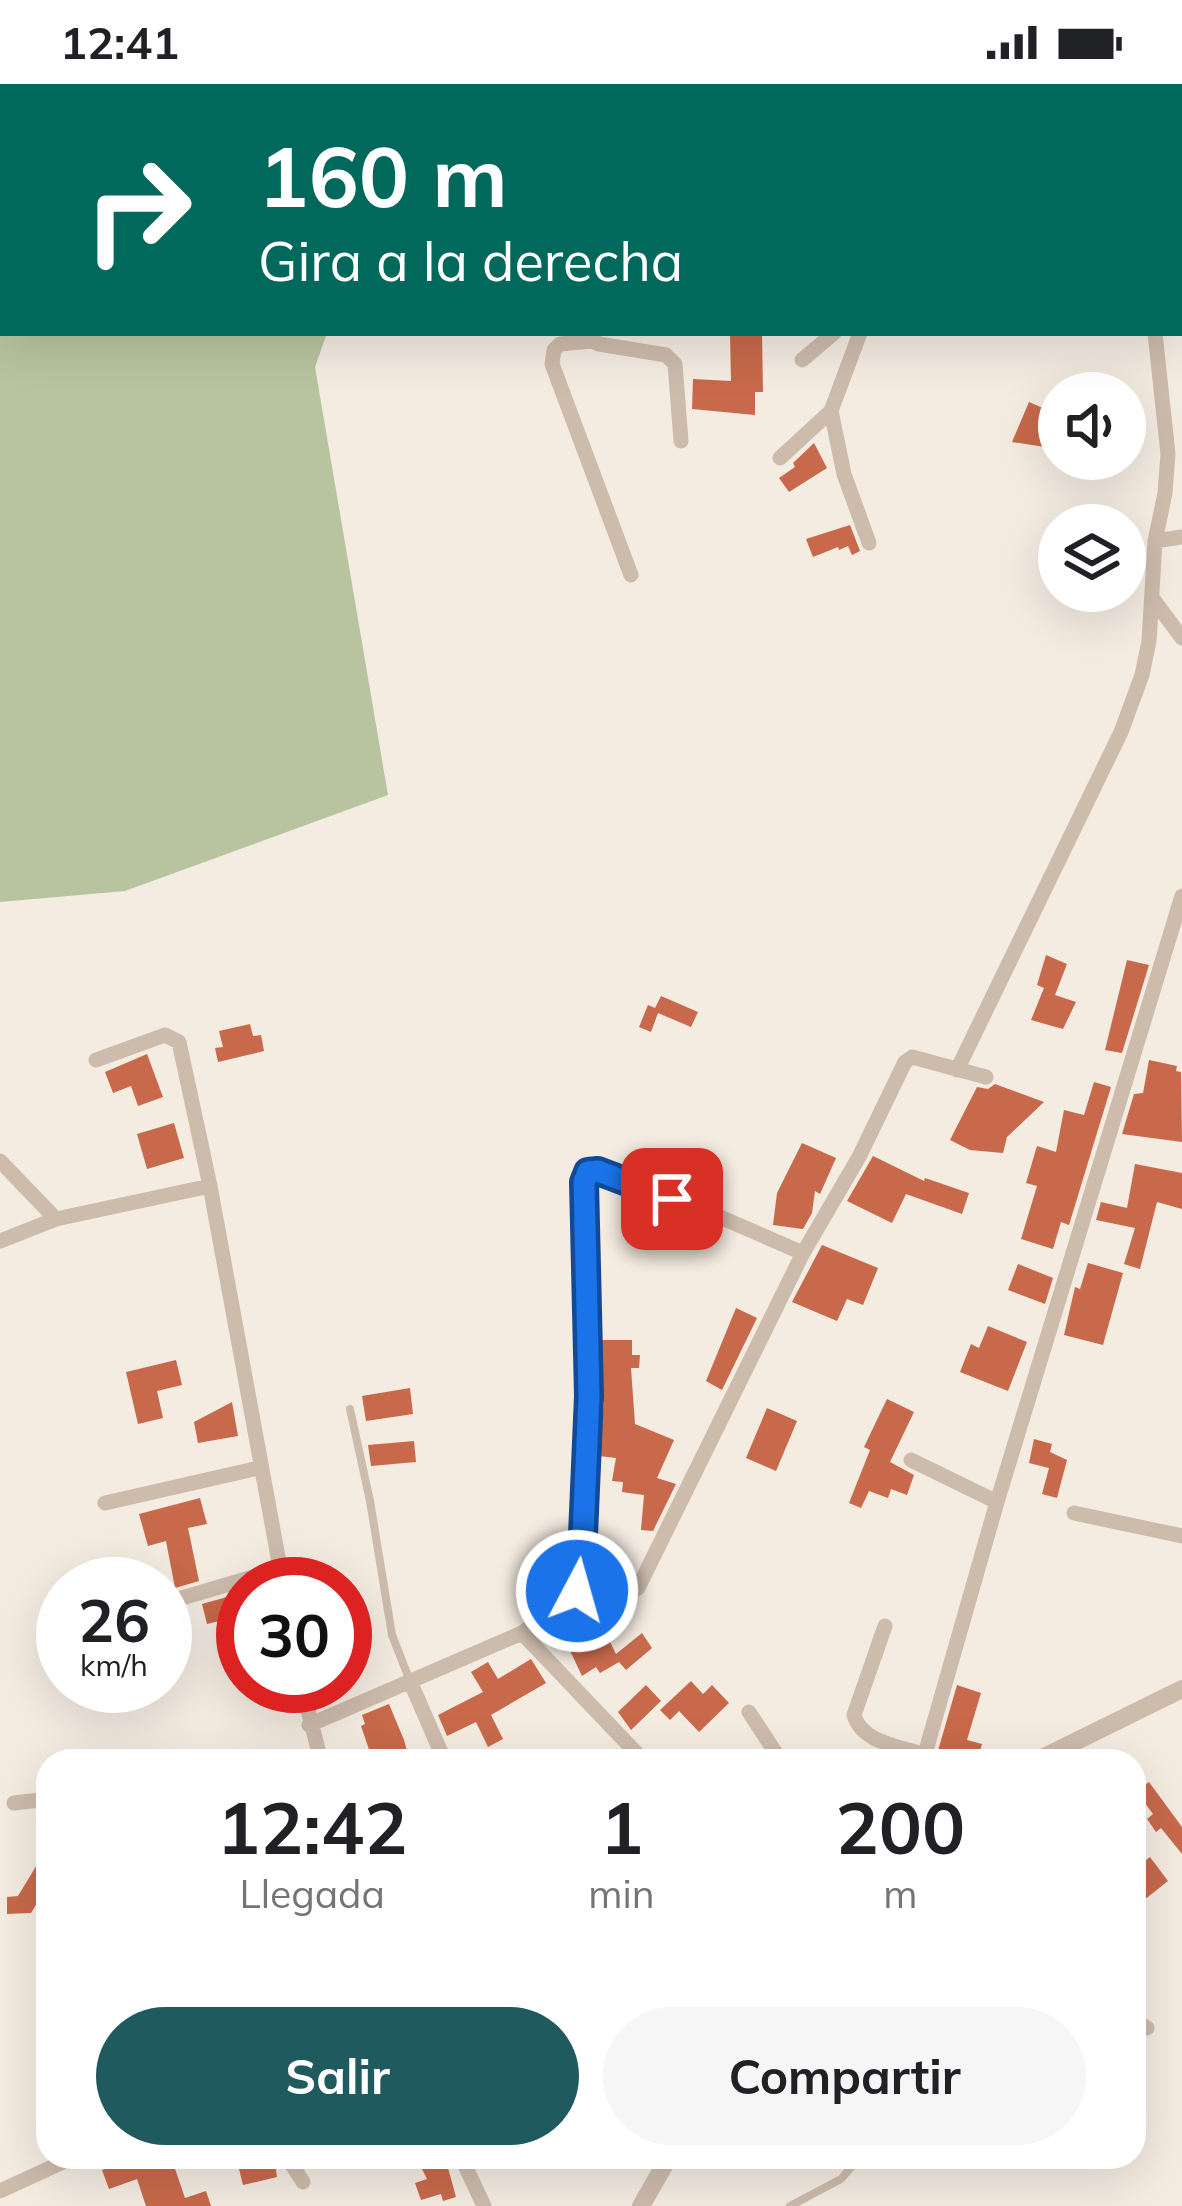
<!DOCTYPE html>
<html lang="es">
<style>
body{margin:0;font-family:Mulish,sans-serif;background:#f6f6f6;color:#202124;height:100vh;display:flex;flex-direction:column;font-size:45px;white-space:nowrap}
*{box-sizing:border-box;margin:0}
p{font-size:39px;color:#757577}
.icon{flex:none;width:66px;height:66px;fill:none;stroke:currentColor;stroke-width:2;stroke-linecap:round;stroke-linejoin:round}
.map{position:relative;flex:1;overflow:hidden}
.details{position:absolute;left:36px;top:1665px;width:1110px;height:420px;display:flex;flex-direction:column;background:#fff;border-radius:36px;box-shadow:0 12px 48px #0002}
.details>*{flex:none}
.hud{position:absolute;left:0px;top:0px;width:1182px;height:252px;box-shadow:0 12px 48px #0002;background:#00695c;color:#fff;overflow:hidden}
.tools{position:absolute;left:1038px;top:288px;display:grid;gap:24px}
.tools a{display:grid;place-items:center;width:108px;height:108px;border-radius:50%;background:#fff;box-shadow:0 12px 48px #0002;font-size:60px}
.speed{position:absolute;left:36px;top:1473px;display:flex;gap:24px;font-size:60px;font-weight:700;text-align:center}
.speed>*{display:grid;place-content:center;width:156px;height:156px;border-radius:50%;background:#fff;box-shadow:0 12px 48px #0002;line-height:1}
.speed small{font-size:30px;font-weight:400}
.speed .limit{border:18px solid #d22;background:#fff;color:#111}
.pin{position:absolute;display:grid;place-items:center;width:102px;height:102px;color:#fff;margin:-51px;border-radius:24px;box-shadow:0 6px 18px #0006}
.me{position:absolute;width:132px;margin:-66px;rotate:6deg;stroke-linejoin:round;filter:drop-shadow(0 0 9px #0008)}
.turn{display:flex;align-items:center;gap:42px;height:252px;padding:0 60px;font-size:54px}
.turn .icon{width:156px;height:156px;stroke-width:2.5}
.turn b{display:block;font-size:84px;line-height:102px}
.eta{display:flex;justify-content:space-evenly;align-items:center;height:204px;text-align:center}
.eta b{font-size:72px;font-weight:700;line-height:84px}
.action{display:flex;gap:24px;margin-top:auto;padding:24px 60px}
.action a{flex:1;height:138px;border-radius:72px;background:#1f5a5e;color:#fff;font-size:48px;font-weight:700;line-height:138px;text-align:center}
.action a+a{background:#f6f6f6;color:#202124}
.status{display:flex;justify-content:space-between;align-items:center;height:84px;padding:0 60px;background:#fff;direction:ltr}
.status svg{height:33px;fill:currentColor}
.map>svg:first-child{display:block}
.green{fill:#b8c4a0}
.building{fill:#c8694b}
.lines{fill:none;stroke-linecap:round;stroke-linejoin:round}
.service{stroke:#cdbbac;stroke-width:8}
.minor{stroke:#cdbbac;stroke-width:15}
.tertiary{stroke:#cdbbac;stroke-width:18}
.route-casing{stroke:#114b97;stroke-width:30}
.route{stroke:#1a73e8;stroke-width:21}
</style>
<div class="status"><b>12:41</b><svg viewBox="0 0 49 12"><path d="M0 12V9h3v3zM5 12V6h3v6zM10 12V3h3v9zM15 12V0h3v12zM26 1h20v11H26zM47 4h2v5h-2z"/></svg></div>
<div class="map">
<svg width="1182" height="2122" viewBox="0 0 1182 2122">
<rect width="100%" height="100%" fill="#f4ebe1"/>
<path class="green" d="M0,0H415L3,3V249H327L315,283L388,711L125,807L0,818Z"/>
<path class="building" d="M762,249L763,308H755V331L692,325L693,295L731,297L730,250Z
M1029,318L1059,331V355L1046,347L1045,363L1012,358Z
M814,359L827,384L789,408L779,394L795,383L793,379Z
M850,441L860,467L852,471L848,462L839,466L838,463L813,473L806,455Z
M1046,871L1067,880L1055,911L1076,918L1063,945L1031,936L1044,904L1037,901Z
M1127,876L1149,881L1122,969L1105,966Z
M661,912L698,928L691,943L658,929L651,948L639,943L648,921L655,924Z
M250,940L253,952L261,951L264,967L218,978L215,964L223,963L219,947Z
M147,970L163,1013L138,1022L131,1002L113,1009L105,988Z
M1149,976L1177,982L1176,987L1181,988L1182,1058L1122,1050L1134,1010L1143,1009Z
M1094,998L1111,1003L1069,1141L1061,1138L1053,1165L1021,1155L1037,1102L1026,1099L1037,1062L1056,1068L1064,1026L1084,1031Z
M995,1000L1044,1018L1007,1053L1003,1069L970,1066L950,1056L977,1003L988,1005Z
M174,1039L184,1074L147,1085L137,1050Z
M802,1059L836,1074L820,1110L815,1107L812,1129L803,1145L773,1141L777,1109Z
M873,1072L924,1097L925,1094L969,1109L962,1130L906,1110L892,1139L847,1117Z
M1135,1080L1182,1089V1125L1157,1118L1140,1185L1124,1180L1135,1144L1096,1136L1101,1118L1127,1124Z
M822,1161L878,1184L863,1221L847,1215L837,1237L792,1218Z
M1088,1179L1123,1189L1103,1261L1064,1251L1075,1203L1080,1205Z
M1018,1180L1053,1194L1045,1220L1008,1206Z
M736,1224L757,1234L722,1306L706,1297Z
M988,1242L1027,1258L1008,1307L960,1288L971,1260L979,1264Z
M601,1256H632V1271H640L639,1284H631L635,1340L674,1356L657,1394L676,1400L653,1447L641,1446L644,1411L622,1408L623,1398L612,1397L616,1374L599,1372L604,1318H601Z
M176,1276L182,1301L157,1307L163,1334L138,1340L126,1288Z
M410,1304L413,1330L366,1337L362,1312Z
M887,1315L914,1328L890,1378L914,1391L907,1411L891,1405L888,1414L869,1407L861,1424L849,1419L870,1366L864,1363Z
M232,1318L238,1352L198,1359L194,1338Z
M767,1324L797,1337L776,1387L746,1374Z
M1034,1355L1052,1360L1050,1368L1067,1376L1057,1414L1042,1410L1049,1384L1029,1379Z
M414,1357L416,1378L371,1382L368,1361Z
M200,1414L207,1440L188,1444L199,1497L175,1504L166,1457L148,1462L139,1430Z
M594,1466L624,1469L620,1498L593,1496Z
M234,1511L243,1545V1579H237L228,1535L207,1540L202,1520Z
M601,1540L616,1570L642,1549L652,1564L626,1586L619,1578L600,1589L596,1583L582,1592L566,1558Z
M531,1575L546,1599L491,1631L503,1655L488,1663L476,1638L447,1652L438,1631L483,1608L471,1588L488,1578L498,1595Z
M691,1597L703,1610L712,1601L729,1619L699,1648L679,1627L670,1636L660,1626Z
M646,1601L661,1617L631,1646L618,1628Z
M957,1601L981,1609L967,1656L982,1660L977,1677H935Z
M389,1620L404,1656L410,1677H373L361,1642L365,1640L362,1631Z
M1149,1698L1182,1743V1770L1161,1744L1156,1748L1147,1735L1153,1730L1136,1707Z
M1150,1773L1168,1797L1134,1824V1785Z
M38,1779L48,1785V1801L31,1829L7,1830V1813L18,1812Z
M140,2073H155L157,2081L172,2076L185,2114L206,2107L211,2122H146L137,2095L109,2105L102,2086Z
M236,2073H274L277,2093L243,2101Z
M416,2073H445L456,2113L443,2117L441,2110L421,2116L415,2099L427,2095Z"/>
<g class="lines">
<path class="service" d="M900,0L903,3
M653,3L654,0
M350,1325L370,1417L392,1551L410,1597
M790,2122L841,2095L860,2073"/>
<path class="minor" d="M1179,60L1182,56
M0,109L3,108
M593,252L592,257L599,260L666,271L675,280L681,357
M592,257L560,260L554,266L552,280L631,491
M802,276L834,249
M831,327L844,390L869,459
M780,374L831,327L860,249
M1155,457L1182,453
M1153,515L1182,554
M96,976L165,951L179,958L210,1102L283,1500
M957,986L1121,648L1142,591L1149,557L1155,457L1165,409L1168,370L1155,249
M0,1077L56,1135L210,1102
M0,1157L56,1135
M911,1376L997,1418
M105,1419L259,1384
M1074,1429L1182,1452
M577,1507L624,1510L638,1504L803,1169L859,1073L905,978L912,973L986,993
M165,1519L280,1485
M885,1542L854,1631C862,1659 899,1662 925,1671
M522,1549L644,1677
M410,1597L443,1673
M302,1602L321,1677
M749,1628L781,1677
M309,1641L522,1549L577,1507L581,1497L589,1312L584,1098L588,1088C615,1084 767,1154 803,1169
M923,1677L997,1418L1182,812
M14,1719L48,1715
M1134,1936L1147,1944
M287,2073L303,2098
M461,2073L484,2122
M0,2107L74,2073"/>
<path class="tertiary" d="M1036,1677L1182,1605
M641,2122L669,2073"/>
</g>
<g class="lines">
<defs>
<path id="route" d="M577,1507L581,1497L589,1312L584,1098L588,1088L598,1087L672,1115"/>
</defs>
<use href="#route" class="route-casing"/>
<use href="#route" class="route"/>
</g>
</svg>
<div class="tools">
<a><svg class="icon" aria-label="sound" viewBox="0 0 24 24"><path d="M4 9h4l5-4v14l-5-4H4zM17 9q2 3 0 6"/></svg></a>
<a><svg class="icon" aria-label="layers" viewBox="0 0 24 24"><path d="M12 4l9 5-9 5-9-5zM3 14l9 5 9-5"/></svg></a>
</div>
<div class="speed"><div>26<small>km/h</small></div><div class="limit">30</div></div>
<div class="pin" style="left:672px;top:1115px;background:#d93025"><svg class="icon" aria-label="arrive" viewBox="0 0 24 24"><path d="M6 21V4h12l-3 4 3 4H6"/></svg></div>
<svg class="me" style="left:577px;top:1507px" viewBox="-20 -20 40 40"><circle r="17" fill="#1a73e8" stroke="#fff" stroke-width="3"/><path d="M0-11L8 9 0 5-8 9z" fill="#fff"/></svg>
<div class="hud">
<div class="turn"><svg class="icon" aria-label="right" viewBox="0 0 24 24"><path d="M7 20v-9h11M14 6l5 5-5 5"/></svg><div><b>160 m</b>Gira a la derecha</div></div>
</div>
<section class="details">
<div class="eta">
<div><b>12:42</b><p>Llegada</p></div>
<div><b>1</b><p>min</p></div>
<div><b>200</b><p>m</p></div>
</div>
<div class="action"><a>Salir</a><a>Compartir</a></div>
</section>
</div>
